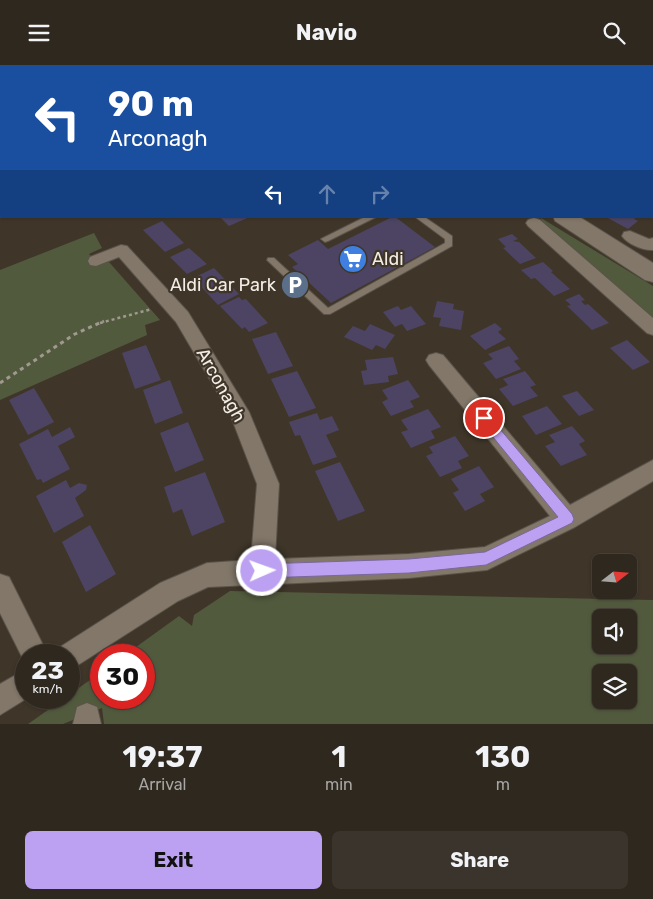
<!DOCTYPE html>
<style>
body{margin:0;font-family:Rubik,sans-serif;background:#3b342c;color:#f1f3f6;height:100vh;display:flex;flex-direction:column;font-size:19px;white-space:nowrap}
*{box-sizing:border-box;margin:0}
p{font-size:16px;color:#a7a6a4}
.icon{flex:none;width:28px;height:28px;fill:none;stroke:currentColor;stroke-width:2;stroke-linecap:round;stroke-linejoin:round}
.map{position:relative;height:659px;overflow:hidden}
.panel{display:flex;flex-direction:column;background:#2f281f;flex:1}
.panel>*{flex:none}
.guide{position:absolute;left:0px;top:0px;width:654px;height:152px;box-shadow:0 1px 4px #0004,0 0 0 1px #4a443d;background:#1a4fa0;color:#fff;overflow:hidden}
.needle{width:32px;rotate:73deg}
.fabs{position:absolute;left:592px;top:489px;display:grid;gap:10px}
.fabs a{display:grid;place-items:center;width:45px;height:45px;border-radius:8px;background:#2f281f;box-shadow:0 1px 4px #0004,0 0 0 1px #4a443d;font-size:25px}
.speed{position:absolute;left:15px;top:579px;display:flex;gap:10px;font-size:25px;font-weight:700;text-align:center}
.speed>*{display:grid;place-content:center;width:65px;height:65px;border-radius:50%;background:#2f281f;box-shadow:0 1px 4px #0004,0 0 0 1px #4a443d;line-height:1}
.speed small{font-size:12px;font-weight:400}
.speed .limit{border:8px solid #d22;background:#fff;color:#111}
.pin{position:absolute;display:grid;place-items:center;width:42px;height:42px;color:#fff;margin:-21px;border:2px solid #fff;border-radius:50%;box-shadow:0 1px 5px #0007}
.me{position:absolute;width:55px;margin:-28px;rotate:88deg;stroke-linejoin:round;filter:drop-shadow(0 0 4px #0008)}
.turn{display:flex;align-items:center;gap:18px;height:105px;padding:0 25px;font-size:22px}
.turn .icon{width:65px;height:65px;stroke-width:2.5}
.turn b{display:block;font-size:35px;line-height:42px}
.lanes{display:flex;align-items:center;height:48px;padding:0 25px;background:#0003;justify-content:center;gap:25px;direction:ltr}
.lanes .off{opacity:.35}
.eta{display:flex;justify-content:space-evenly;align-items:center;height:85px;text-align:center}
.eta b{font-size:30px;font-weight:700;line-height:35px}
.cta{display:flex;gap:10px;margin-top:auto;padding:10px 25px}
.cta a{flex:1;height:58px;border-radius:8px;background:#bca0f2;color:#111;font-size:20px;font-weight:700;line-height:58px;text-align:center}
.cta a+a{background:#3b342c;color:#f1f3f6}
header{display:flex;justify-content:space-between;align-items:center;height:65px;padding:0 25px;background:#2f281f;font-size:22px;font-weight:700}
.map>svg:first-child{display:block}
.green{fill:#525a3e;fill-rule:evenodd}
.building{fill:#4c4462}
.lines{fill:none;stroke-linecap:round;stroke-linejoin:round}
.service-casing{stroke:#5b5349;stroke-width:2}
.minor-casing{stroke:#5b5349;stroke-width:2}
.secondary-casing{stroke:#5b5349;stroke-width:2}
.path-far2{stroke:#a0998f;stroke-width:2;stroke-dasharray:2.5 2.5;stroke-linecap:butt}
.path-far1{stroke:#a0998f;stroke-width:2.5;stroke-dasharray:3 3;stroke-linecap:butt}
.path{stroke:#a0998f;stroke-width:3;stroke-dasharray:4 4;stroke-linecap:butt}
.service{fill:#827769;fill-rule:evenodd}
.minor{fill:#827769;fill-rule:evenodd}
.secondary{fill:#827769;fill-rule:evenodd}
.route{fill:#bca0f2;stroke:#7a689d}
.labels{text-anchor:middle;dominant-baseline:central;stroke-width:4.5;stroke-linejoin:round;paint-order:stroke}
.poi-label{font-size:18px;fill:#f3ede6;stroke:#3f3629;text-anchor:start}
.street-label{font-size:18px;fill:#f3ede6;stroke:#3f3629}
</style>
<header><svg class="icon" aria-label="menu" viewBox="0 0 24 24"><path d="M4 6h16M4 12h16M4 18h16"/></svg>Navio<svg class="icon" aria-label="search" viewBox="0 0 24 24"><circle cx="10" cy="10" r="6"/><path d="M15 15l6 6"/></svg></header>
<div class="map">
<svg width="653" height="659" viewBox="0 0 653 659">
<rect width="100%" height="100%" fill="#3f3629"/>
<path class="green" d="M541,153L653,221V254L542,158Z
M94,168L102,183L89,189L98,199L109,197L160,255L145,260L147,270L0,335V205Z
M230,526L653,535V659H104L102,643L63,659H28L65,633L69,632V630L101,607V632H144V590H125L179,551L192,561L194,550ZM601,552H629V580H601ZM601,608H629V635H601Z"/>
<path class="building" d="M219,151H252L229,161Z
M394,151L435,182L331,238L292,202L298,199L288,190L318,175L328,184Z
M607,151H638L634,154L638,156L628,164L606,152Z
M162,156L184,178L165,187L143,165Z
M512,169L518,174L513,176L519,177L536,193L520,199L503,183L506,182L498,174Z
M189,183L207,199L187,209L170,192Z
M543,197L553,206L551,207L570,224L554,231L535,213L531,214L521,205Z
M214,203L239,229L218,240L193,213Z
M579,229L585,235L581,236L585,240L588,239L609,258L592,265L567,241L571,240L565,235Z
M239,232L242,235L246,234L268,258L249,267L245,262L242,264L220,241Z
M437,236L454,239L453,244L464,246L461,265L439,261L441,253L433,252Z
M398,241L401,245L411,241L426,259L407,266L402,259L395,262L383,247Z
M495,258L502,264L498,267L506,274L485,285L470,271Z
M370,259L395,270L385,284L376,280L372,285L344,272L353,261L365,266Z
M276,267L293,301L268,309L252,274Z
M627,275L650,297L633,305L610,283Z
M146,280L161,315L135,324L122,288Z
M509,281L519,294L514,296L521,304L496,314L483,298L493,294L488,289Z
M393,292L398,309L388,311L389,317L364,320L361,306L367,305L365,295Z
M297,306L316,343L289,352L271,314Z
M525,306L536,320L530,322L538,331L513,341L499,324L508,320L503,314Z
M170,315L183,348L155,359L143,325Z
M408,315L420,332L410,336L414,342L391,351L382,337L388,334L382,325Z
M34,323L54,357L28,370L9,335Z
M577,326L594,345L579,351L562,331Z
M547,341L562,359L536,370L522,351Z
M428,344L441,362L431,366L435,373L411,383L401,367L408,365L401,355Z
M317,348L320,355L332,351L339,365L326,370L337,392L313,400L300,370L295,371L289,357Z
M188,357L204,395L175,407L160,368Z
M572,361L585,376L579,379L587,390L561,401L545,381L555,377L549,370Z
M70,362L75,372L58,381L70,404L43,418L41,414L37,415L19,379L48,364L52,372Z
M455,371L469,391L458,396L462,403L440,412L426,391L433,388L429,382Z
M340,397L365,446L338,456L315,406Z
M479,401L494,422L480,429L485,436L465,446L453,428L459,425L451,414Z
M205,407L225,457L192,471L182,444L173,448L164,422Z
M66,415L70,423L79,418L87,420L86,425L75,433L84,451L54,468L36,431Z
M90,460L116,509L86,527L62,477Z"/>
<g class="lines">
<defs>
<path id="service" d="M367,151H378L328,176L325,177L321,174Z
M414,151H423L452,171V181L330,249H324L267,195L268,193H274L328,243L445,178V174Z"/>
<path id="minor" d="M469,0H484L485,1H470Z
M652,45H653V53H652Z
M534,153L540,155L653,253V270L647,268L528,161L526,158L528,155Z
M630,166L649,174L653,173V185C644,186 627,179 622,171L624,167Z
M121,180L127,181L188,247L249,347L279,419L275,494L409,489L485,482L550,451L429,300L426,295L429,290L436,288L443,290L570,440L653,395V416L575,462L487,505L409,513L208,522L178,536L78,600L69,604V590H56L60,582L160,518L207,498L251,495L257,419L230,349L176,257L119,192L96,201L90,200L88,196L90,192Z
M0,509L9,512L48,590H26V600L0,548Z
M26,604V632H29L0,650V619Z
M87,638L97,642L101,659H73L77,642Z"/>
<path id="secondary" d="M341,0H357L358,1H342Z
M553,151H578L653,198V217L645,215L555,156Z"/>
</defs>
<use href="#service" class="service-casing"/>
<use href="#minor" class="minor-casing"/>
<use href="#secondary" class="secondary-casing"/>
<path class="path-far2" d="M630,0L636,1
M288,1L296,0"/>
<path class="path-far1" d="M100,258L152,244"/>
<path class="path" d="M0,318L75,269L104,256"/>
<use href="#service" class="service"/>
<use href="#minor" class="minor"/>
<use href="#secondary" class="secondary"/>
</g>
<path class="route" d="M484,348L488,350L572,449L574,454L572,458L486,500L409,508L262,513L257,511L255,506L257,501L262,499L409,494L485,487L558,452L480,356V350Z"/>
<defs>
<symbol id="supermarket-disc" viewBox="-11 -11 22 22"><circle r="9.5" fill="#3f7fe0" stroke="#3f3629"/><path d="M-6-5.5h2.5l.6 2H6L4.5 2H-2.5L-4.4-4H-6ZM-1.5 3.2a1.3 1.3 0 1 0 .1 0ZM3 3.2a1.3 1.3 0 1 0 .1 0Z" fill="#fff"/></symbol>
<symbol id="parking-disc" viewBox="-11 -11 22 22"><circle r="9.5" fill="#5c6f8a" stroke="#3f3629"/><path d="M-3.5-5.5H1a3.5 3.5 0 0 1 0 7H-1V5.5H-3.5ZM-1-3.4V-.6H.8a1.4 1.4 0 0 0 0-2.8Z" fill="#fff"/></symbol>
</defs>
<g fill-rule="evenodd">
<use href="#supermarket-disc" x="337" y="178" width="32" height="32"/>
<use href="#parking-disc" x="279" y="204" width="32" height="32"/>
</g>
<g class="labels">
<g class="poi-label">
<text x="372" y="194">Aldi</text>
<text x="276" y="220" text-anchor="end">Aldi Car Park</text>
</g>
<g class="street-label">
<text transform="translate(221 320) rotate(61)">Arconagh</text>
</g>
</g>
</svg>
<div class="fabs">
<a><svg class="needle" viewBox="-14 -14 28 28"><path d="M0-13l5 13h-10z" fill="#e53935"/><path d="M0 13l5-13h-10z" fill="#a7a6a4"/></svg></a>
<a><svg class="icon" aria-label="sound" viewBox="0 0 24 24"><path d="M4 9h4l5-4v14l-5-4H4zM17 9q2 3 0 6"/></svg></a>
<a><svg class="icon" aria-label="layers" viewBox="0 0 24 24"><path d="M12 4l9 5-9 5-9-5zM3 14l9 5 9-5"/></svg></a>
</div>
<div class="speed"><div>23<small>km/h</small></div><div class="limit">30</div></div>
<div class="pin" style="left:484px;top:353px;background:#d93025"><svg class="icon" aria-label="arrive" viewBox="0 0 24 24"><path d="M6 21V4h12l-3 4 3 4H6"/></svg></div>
<svg class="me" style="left:262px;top:506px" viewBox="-20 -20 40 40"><circle r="17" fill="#bca0f2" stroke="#fff" stroke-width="3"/><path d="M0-11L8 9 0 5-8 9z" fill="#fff"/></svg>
<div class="guide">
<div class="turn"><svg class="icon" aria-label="left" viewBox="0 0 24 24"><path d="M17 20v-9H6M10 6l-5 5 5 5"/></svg><div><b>90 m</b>Arconagh</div></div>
<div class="lanes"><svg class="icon" aria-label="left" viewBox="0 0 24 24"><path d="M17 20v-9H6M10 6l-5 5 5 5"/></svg><svg class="icon off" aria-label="ahead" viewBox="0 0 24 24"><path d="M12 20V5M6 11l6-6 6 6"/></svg><svg class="icon off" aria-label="right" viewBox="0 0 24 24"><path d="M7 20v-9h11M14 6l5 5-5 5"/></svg></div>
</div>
</div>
<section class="panel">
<div class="eta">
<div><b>19:37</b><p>Arrival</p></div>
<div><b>1</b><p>min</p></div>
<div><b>130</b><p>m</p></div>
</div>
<div class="cta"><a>Exit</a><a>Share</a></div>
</section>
